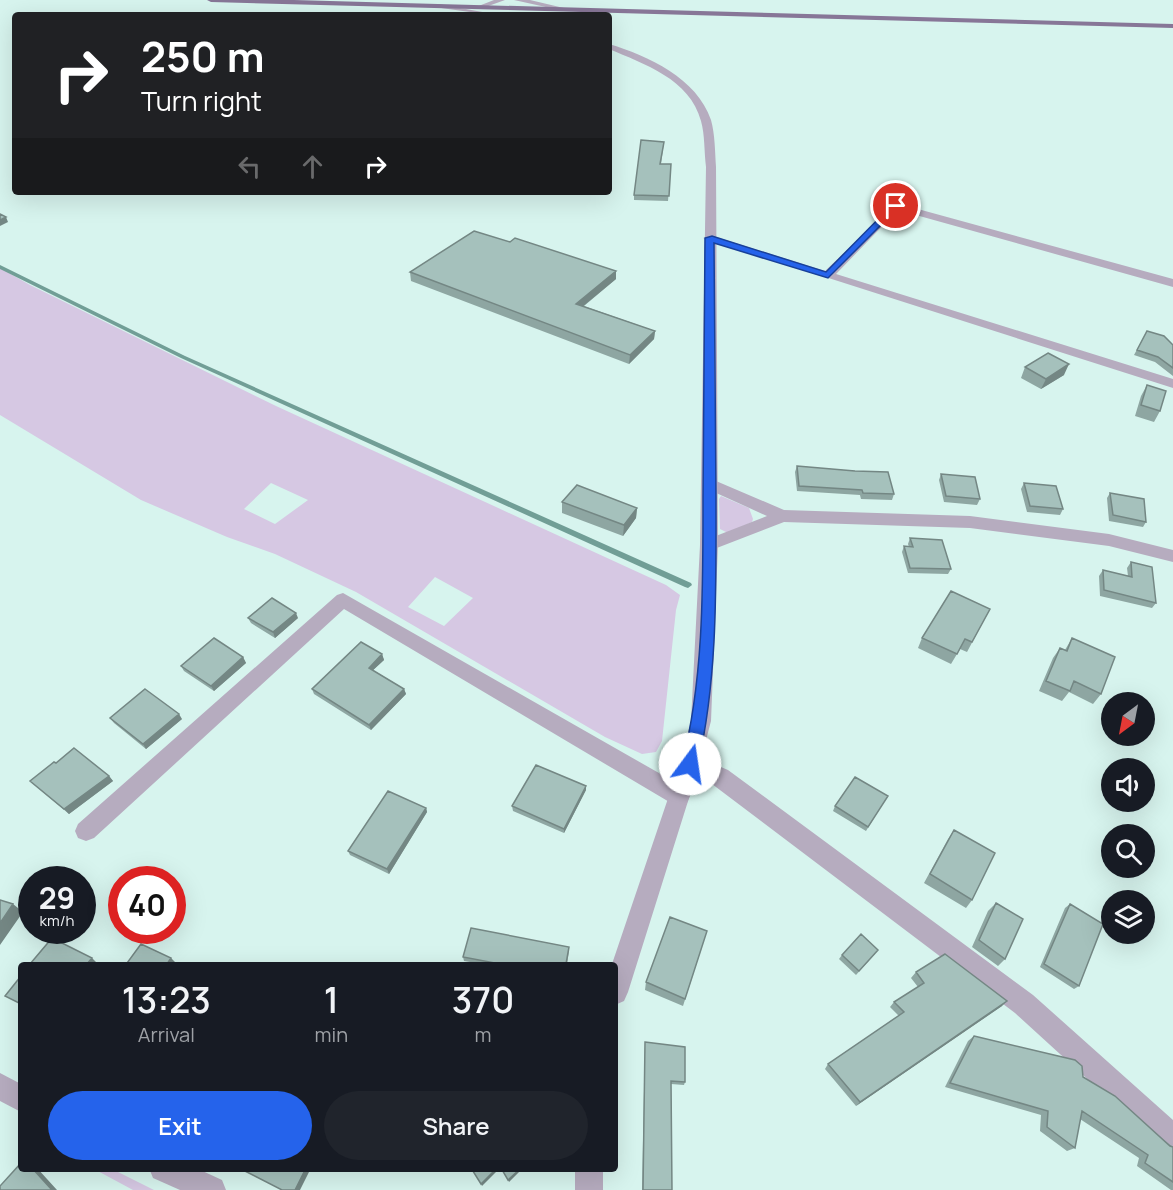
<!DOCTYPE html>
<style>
body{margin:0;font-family:Manrope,sans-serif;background:#20242c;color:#f1f3f6;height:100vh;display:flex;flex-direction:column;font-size:22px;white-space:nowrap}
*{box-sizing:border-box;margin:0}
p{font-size:20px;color:#9ea1a6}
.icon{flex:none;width:33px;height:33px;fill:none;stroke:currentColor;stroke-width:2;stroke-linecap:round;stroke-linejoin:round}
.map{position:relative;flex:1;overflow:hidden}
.side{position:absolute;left:18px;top:962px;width:600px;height:210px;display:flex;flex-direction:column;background:#171b24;border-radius:6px;box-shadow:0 6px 24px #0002}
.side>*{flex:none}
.banner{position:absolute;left:12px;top:12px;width:600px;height:183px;border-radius:6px;box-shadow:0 6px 24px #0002;background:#202124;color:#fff;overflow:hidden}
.needle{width:39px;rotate:212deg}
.fabs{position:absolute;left:1101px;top:692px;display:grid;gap:12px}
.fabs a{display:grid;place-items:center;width:54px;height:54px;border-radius:50%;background:#171b24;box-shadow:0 6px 24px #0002;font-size:30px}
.speed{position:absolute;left:18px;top:866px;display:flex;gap:12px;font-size:30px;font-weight:700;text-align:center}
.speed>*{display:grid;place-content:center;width:78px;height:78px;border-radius:50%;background:#171b24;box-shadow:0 6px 24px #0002;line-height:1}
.speed small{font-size:15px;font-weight:400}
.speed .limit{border:9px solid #d22;background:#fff;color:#111}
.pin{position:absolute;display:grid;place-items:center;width:51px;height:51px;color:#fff;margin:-26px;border:3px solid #fff;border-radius:50%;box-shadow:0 2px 6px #0007}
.me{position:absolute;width:66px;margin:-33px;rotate:14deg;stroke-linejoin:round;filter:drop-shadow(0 0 4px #0008)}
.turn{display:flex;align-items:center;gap:21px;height:126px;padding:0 30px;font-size:27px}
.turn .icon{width:78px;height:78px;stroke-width:2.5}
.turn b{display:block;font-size:42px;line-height:51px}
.lanes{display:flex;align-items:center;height:57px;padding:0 30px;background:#0003;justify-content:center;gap:30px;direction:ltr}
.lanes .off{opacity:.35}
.eta{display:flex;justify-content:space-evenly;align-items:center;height:102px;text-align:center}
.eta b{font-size:36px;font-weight:600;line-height:42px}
.button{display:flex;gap:12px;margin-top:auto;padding:12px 30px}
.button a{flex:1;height:69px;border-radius:36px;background:#2563eb;color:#fff;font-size:24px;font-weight:600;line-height:69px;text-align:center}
.button a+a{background:#20242c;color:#f1f3f6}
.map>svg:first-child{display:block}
.green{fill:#d6c8e3;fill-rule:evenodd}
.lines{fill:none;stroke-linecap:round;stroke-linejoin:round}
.stream{fill:#719e96;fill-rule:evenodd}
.minor{fill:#b6acbf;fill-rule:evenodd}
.tertiary{fill:#b6acbf;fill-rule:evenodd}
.primary{fill:#877697;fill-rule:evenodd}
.wall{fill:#8ea6a2}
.shaded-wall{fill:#748784}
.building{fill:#a5c1bc;stroke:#748784;stroke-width:1.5}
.route{fill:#2563eb;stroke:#184099;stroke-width:1.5}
</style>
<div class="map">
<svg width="1173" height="1190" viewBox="0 0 1173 1190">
<rect width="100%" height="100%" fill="#d7f4ee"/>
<path class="green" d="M0,268L30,285L276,406L666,585L680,595L676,610L662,741L656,752L642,754L605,737L356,592L275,554L227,537L141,500L0,415ZM271,483L308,500L275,524L244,509ZM435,577L473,598L444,626L408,607Z
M721,496L749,508L753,519L752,522L728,533L720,529L719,499Z
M94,1169H112L154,1190H133Z"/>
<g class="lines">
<path class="stream" d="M0,265L185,356L691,583L692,585L688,588L685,587L181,358L0,269Z"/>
<path class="minor" d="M896,203L1173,279V287L898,210L836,274L1173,379V388L703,238L713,236L825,271Z
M709,478L784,510L970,516L1109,534L1173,550V562L1109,546L970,528L784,522L709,551L700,545L703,541L767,516L703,487L701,483L703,479Z
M343,593L687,789L690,796L687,803L679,806L671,803L344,609L94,838L86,841L78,838L75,831L78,824L337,595Z
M690,754L728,770L1033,995L1173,1120V1152L1163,1148L1015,1013L712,784L683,770L680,763L683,756Z
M0,1073L21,1084V1112L0,1101Z
M149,1168H196L222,1180L226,1190H180L153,1178Z"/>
<path class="tertiary" d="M494,0H505L480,9L476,7Z
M514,0H530L568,9L564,11Z
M438,4L488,13L492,15L441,8Z
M609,44C648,56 697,78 711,120C715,134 715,152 716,167L718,545L711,721L700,763L628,992L624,1001L615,1005V964H612L680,763L691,721L700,545L706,167C704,152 705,135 701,121C690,79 644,64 609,49Z
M575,1168H603V1190H575Z"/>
<path class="primary" d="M207,0H294L1173,24V28L211,2Z"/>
</g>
<path class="wall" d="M664,142L661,164H671L668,201L634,200V195Z
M510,242L616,271V279L584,306L655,331L654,339L629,364L411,281L410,272Z
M1147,331L1173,345V376L1155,362L1134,355Z
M1025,367L1064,375L1041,389L1021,378Z
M1147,385L1160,411L1154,422L1135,416L1141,396Z
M797,466L855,471L894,494L892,500L861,499L860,495L797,491L795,472Z
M941,474L980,499L977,505L944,502L939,480Z
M1024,483L1063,509L1060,515L1027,512L1021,489Z
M1110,493L1146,522L1143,527L1109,521L1107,498Z
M562,502L637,508L636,518L623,536L562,513Z
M910,538L951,569L948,574L908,573L902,552L904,546L909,547L908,544Z
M1131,562L1156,603L1152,608L1100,596L1099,576L1103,570L1128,576L1127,568Z
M990,609L967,652L960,649L951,664L918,648L922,638Z
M248,618H298L275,638L251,623Z
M1072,638L1101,694L1093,704L1069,692L1062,701L1039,691L1053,658L1060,648L1065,650Z
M382,654L384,660L373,670L404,689L406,694L371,730L314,694L312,689Z
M243,657L246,663L214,691L184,671L181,666Z
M110,718L182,719L146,749L114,723Z
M56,763L109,776L113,781L69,814L30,781Z
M586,790L564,833L513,811L512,806Z
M885,800L866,831L833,811L835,806Z
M426,808L427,812L389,874L350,855L348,851Z
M954,830L972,900L966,908L924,883L948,839Z
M996,903L1005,959L998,966L972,947L988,911Z
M1070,904L1079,986L1074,989L1040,967L1065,908Z
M707,931L683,1006L645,990L646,982Z
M569,951L567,964H482L464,961L463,957Z
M875,954L856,975L839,959L842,955Z
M916,972L1002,1006L856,1106L825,1069L828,1064L899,1016L890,1007L894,1002L918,987L911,978Z
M974,1036L1083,1077L1173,1147V1190H1171L1137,1166L1139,1158L1080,1119L1075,1148L1067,1151L1040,1131L1041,1115L945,1087L968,1041Z
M645,1042L685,1082L684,1085L671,1084L672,1190H642Z"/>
<path class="shaded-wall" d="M6,217L8,222L0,226V220Z
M616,271V279L576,312V304Z
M655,331L654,339L629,364L630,355Z
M1069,364L1064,375L1041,389L1046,379Z
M637,508L636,518L623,536L624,525Z
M296,613L298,618L275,638L273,632Z
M382,654L384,660L370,673L369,668Z
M243,657L246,663L214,691L211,686Z
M404,689L406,694L371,730L369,725Z
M179,714L182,719L146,749L143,744Z
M109,776L113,781L69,814L64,809Z
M586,786V790L564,833V829Z
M426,808L427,812L389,874L387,869Z
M13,904L23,912L0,945V923Z
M92,958L96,962L94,964H87Z
M171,958L175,962L173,964H167Z
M1007,1001L1002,1006L856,1106L860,1102Z
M32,1168H37L57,1190H52Z
M306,1168H311L300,1190H295Z
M497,1168H500L482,1186L481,1184Z
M521,1168H523L509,1182L508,1180Z"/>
<path class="building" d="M641,140L664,142L660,164H671L669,196L634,195Z
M0,214L6,217L0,220Z
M474,231L510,242L515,238L616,271L576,304L655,331L630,355L410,272Z
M1147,331L1164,336L1173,345V368L1158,357L1137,350Z
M1048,353L1069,364L1046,379L1025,367Z
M1147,385L1166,391L1160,411L1141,405Z
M797,466L855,471L888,472L894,494L863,493L862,490L799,486Z
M941,474L975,477L980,499L946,496Z
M1024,483L1056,486L1063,509L1030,506Z
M577,485L637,508L624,525L562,502Z
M1110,493L1144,499L1146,522L1113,515Z
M910,538L942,540L951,569L910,568L904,546L913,547Z
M1131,562L1152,567L1156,603L1104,590L1103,570L1132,577Z
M951,591L990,609L972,642L965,639L957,654L922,638Z
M272,598L296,613L273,632L248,618Z
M214,638L243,657L211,686L181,666Z
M1072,638L1115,657L1101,694L1074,681L1070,691L1046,681L1060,648L1067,651Z
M361,642L382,654L369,668L404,689L369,725L312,689Z
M145,689L179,714L143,744L110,718Z
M74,748L109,776L64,809L30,781L54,762L56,763Z
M536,765L586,786L564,829L512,806Z
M855,777L888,796L868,827L835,806Z
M388,791L426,808L387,869L348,851Z
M954,830L995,853L972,900L930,874Z
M0,900L13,904L0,923Z
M996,903L1023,919L1005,959L979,940Z
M1070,904L1103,924L1079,986L1044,964Z
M670,917L707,931L685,999L646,982Z
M471,928L569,947L566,964H500L463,957Z
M861,934L878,950L859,971L842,955Z
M52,938L92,958L87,964H30Z
M141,944L171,958L167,964H130L127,963Z
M945,954L1007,1001L860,1102L828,1064L904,1012L894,1002L924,983L916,972Z
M21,976V1004L5,996Z
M974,1036L1075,1060L1082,1066L1083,1077L1115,1096L1170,1146L1173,1147V1182L1145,1163L1148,1155L1082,1111L1075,1148L1047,1127L1048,1111L950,1083Z
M645,1042L685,1047V1082L671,1081L672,1190H643Z
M21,1163V1168H32L52,1190H0V1186Z
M239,1168H306L295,1190H282Z
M471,1168H497L481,1184Z
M501,1168H521L508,1180Z"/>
<path class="route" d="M893,204L900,206L828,278L714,243C714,327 715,412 716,497C716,585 718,677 698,764L696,768L690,770L685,768L682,764C704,678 703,586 703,497C704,411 704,325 705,238L712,236L826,272Z"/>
</svg>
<div class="fabs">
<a><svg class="needle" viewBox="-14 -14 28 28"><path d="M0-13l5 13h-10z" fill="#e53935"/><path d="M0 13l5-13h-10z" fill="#9ea1a6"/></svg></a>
<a><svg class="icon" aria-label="sound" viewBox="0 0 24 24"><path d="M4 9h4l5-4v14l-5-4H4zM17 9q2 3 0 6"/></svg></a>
<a><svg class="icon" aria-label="search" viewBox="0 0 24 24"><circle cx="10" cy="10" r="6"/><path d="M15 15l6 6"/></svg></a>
<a><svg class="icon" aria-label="layers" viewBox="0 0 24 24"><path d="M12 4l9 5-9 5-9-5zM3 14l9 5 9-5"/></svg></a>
</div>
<div class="speed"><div>29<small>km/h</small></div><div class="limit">40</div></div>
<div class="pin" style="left:896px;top:206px;background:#d93025"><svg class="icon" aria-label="arrive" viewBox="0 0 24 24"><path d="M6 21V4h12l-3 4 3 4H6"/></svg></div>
<svg class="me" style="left:690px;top:764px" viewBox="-20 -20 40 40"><circle r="19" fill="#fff"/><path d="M0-13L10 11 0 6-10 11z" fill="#2563eb"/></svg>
<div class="banner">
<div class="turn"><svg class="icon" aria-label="right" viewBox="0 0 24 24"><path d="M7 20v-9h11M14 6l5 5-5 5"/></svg><div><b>250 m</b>Turn right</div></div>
<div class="lanes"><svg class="icon off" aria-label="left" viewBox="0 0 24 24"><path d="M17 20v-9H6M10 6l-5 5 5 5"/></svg><svg class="icon off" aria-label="ahead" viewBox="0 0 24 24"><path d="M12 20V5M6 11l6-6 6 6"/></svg><svg class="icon" aria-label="right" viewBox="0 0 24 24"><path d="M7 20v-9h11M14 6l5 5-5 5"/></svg></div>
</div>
<section class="side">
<div class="eta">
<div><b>13:23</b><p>Arrival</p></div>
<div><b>1</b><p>min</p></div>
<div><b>370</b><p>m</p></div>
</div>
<div class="button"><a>Exit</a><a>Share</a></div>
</section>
</div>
